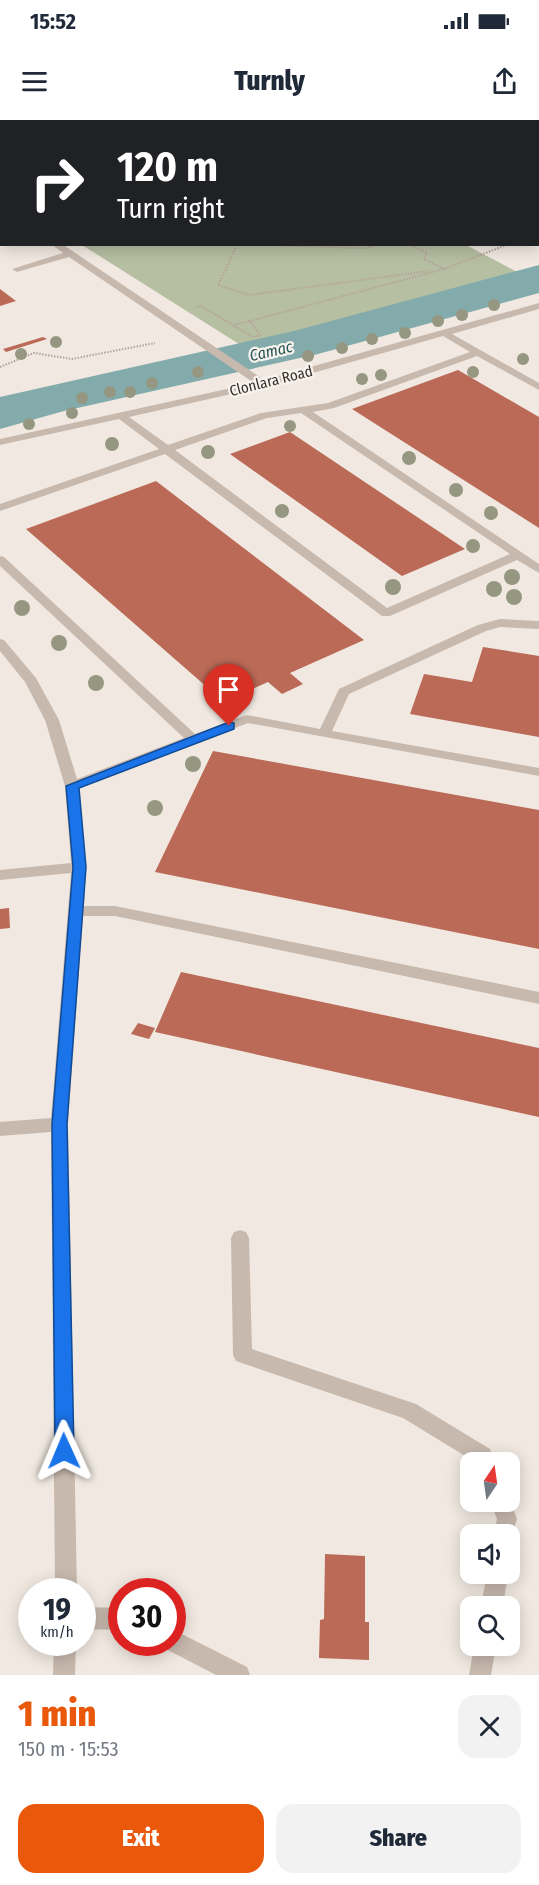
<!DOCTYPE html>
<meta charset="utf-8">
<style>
body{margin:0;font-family:"Fira Sans Condensed",sans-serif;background:#f2f2f3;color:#1f2937;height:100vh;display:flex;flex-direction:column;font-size:22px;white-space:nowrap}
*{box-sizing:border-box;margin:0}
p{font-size:20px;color:#747a83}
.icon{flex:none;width:33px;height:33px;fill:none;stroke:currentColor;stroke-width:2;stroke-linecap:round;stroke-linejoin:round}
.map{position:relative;height:1555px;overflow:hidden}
.panel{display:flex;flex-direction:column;background:#fff;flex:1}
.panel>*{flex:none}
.hud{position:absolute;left:0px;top:0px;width:540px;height:126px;box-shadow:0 3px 15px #0003;background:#202124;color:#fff;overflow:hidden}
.needle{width:39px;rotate:13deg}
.tools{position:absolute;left:460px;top:1332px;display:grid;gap:12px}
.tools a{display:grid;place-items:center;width:60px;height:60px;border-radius:12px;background:#fff;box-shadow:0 3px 15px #0003;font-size:30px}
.speed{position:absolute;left:18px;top:1458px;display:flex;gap:12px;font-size:30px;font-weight:700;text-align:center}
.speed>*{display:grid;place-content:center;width:78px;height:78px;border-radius:50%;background:#fff;box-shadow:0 3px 15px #0003;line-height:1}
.speed small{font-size:15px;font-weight:400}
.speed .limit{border:9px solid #d22;background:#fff;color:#111}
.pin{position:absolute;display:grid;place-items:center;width:51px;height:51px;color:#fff;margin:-62px -26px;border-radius:50% 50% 50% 0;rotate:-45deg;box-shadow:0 0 6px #0007}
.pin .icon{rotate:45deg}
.me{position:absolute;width:66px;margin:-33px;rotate:359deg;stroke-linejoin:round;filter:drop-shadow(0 0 4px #0008)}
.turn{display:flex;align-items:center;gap:21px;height:126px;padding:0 18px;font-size:27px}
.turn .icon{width:78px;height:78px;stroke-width:2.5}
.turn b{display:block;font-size:42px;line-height:51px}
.round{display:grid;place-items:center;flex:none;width:63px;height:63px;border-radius:18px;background:#f2f2f3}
.head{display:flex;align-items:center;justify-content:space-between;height:102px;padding:0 18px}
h1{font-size:36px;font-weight:800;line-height:45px;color:#ea580c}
.cta{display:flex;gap:12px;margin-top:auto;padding:12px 18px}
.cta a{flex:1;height:69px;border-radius:18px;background:#ea580c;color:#fff;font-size:24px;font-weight:800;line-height:69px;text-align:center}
.cta a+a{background:#f2f2f3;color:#1f2937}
.status{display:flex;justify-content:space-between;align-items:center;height:42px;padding:0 30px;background:#fff;direction:ltr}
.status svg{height:16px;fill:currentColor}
header{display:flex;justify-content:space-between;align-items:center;height:78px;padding:0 18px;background:#fff;font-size:27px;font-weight:800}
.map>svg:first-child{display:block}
.green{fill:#b7bfa2}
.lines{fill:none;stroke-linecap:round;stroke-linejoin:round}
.stream{fill:#83abab;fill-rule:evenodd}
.river{fill:#83abab;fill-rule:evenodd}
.building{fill:#ba6a57}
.path{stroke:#b4a398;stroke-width:2;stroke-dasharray:1.5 1.5;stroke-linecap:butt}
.minor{fill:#c8b9ae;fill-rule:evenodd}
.tree{fill:#959781}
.route{fill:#1a73e8;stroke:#114b97;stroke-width:1.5}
.labels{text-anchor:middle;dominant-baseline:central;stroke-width:4.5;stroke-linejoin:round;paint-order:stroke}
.far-street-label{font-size:15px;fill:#382f2c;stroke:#f9f3ee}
.far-water-label{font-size:16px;font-style:italic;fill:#255555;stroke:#f9f3ee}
</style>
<div class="status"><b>15:52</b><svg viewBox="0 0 49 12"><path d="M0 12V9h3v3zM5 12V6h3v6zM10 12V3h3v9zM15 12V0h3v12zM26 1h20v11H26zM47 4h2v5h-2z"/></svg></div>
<header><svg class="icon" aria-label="menu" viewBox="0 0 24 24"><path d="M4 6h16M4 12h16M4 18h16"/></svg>Turnly<svg class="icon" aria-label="share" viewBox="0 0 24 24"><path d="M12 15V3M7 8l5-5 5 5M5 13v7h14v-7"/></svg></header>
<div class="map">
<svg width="539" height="1555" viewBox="0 0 539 1555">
<rect width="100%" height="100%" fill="#f1e9e1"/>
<path class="green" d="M0,0H247L250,1L2,2L1,73Z
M82,125H466L521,154L534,167L261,238Z"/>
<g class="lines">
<path class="stream" d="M260,0H267L269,2H261Z"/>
<path class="river" d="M539,145V173L318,234L64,291L0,309V277L294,211Z"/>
</g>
<path class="building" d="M0,169L16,181L0,186Z
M43,217L47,219L6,232L3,229Z
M458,250L539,297V408L352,289Z
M290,312L465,429L402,456L230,334Z
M156,361L364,520L290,553L303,564L282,574L268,562L224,582L26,409Z
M483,527L539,536V617L410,594L424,554L472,562Z
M213,631L539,690V829L155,752Z
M9,788L10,808L0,809V789Z
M181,852L539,928V997L155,912Z
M138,903L155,908L149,919L131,914Z
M325,1434L365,1436V1502H369V1540L319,1538L320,1500L324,1499Z"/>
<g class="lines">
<path class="path" d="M236,124L363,128L384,124
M409,124L427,133L424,139L444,149
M237,125L218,165L249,175L429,151
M196,187L201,186L253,217L260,215L250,201L444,149L509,124
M233,205L250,201
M0,247L34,233L72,239L155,223"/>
<path class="minor" d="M304,0H313L314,2H305Z
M0,84L2,85V90H0Z
M51,124H62L264,260L539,183V189L452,214L539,263V270L477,236L334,288L313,292L539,444V453L517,440L390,496H382L165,334L0,391V384L159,329L119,299L0,325V319L254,263L69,137L17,152L12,149L63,133ZM443,216L470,232L328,283L261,293L168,325L129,297L267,266ZM301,293L510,434L387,488L175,330L267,298Z
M0,436L4,437L195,614L247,595L320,609L339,569L478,505L500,499L539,501V509L500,507L486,511L349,574L332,611L539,648V656L248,603L79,668L86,747L84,786H115L539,872V884L115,796H83L68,1004L77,1472H55L51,1012L0,1016V1002L51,998L71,753L0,760V750L71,743L65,666L45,600L25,562L0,531V519L4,520L36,558L59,600L77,659L184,618L0,446Z
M240,1110L246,1112L249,1118L252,1229L416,1284L490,1329L496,1342H475L403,1298L236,1241L233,1235L231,1118L234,1112Z
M510,1381L517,1399L510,1422V1414H494L497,1399L490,1382Z
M487,1454H508L503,1486H481Z
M82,1487L122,1488V1510L82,1509Z
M172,1509L247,1547L250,1555H216L164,1528L162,1522H172Z
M54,1522H76L75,1555H53Z
M474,1526H496L491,1555H469Z"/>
</g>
<g class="tree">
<circle cx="494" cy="185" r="6"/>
<circle cx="462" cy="195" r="6"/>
<circle cx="438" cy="201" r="6"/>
<circle cx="405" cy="213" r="6"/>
<circle cx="372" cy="219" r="6"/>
<circle cx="56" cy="222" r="6"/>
<circle cx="342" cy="228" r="6"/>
<circle cx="21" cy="234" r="6"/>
<circle cx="308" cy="236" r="6"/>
<circle cx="523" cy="239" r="6"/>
<circle cx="198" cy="252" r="6"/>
<circle cx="473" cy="252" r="6"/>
<circle cx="381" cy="255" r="6"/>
<circle cx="362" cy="259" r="6"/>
<circle cx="152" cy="263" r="6"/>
<circle cx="110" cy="272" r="6"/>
<circle cx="130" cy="272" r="6"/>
<circle cx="82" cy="278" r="6"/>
<circle cx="72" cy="293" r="6"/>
<circle cx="29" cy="304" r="6"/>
<circle cx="290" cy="306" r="6"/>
<circle cx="112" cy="324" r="7"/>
<circle cx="208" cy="332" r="7"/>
<circle cx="409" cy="338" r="7"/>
<circle cx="456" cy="370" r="7"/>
<circle cx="282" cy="391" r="7"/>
<circle cx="491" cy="393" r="7"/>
<circle cx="473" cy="426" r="7"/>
<circle cx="512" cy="457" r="8"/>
<circle cx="393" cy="467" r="8"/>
<circle cx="494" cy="469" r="8"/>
<circle cx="514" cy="477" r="8"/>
<circle cx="22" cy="488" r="8"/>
<circle cx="59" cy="523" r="8"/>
<circle cx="96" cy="563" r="8"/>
<circle cx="193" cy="644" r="8"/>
<circle cx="155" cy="688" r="8"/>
</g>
<path class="route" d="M229,602L234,603V609L79,668L86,747L67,1004L74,1331L71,1337L64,1340L58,1337L55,1331L52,1004L73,747L66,666Z"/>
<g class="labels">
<g class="far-street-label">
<text transform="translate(271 261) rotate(-14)">Clonlara Road</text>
</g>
<g class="far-water-label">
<text transform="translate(271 231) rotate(-13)">Camac</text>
</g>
</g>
</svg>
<div class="tools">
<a><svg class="needle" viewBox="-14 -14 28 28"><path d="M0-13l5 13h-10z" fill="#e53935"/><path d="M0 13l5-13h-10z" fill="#747a83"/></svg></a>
<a><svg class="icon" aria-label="sound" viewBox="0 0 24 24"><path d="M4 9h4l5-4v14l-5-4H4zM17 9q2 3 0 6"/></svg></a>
<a><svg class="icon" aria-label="search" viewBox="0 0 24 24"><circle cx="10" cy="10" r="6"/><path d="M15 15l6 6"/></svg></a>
</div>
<div class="speed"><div>19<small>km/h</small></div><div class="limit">30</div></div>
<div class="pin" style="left:229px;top:606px;background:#d93025"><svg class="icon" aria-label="arrive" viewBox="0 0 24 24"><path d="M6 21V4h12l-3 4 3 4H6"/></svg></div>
<svg class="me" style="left:64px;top:1331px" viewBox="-20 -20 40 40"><path d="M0-17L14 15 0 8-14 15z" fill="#1a73e8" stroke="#fff" stroke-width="4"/></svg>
<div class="hud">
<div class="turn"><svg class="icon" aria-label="right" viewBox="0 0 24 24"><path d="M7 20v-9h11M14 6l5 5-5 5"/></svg><div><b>120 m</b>Turn right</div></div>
</div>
</div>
<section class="panel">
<div class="head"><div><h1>1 min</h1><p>150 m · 15:53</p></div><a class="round"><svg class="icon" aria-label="close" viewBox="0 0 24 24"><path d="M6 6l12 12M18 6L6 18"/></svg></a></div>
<div class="cta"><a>Exit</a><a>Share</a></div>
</section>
